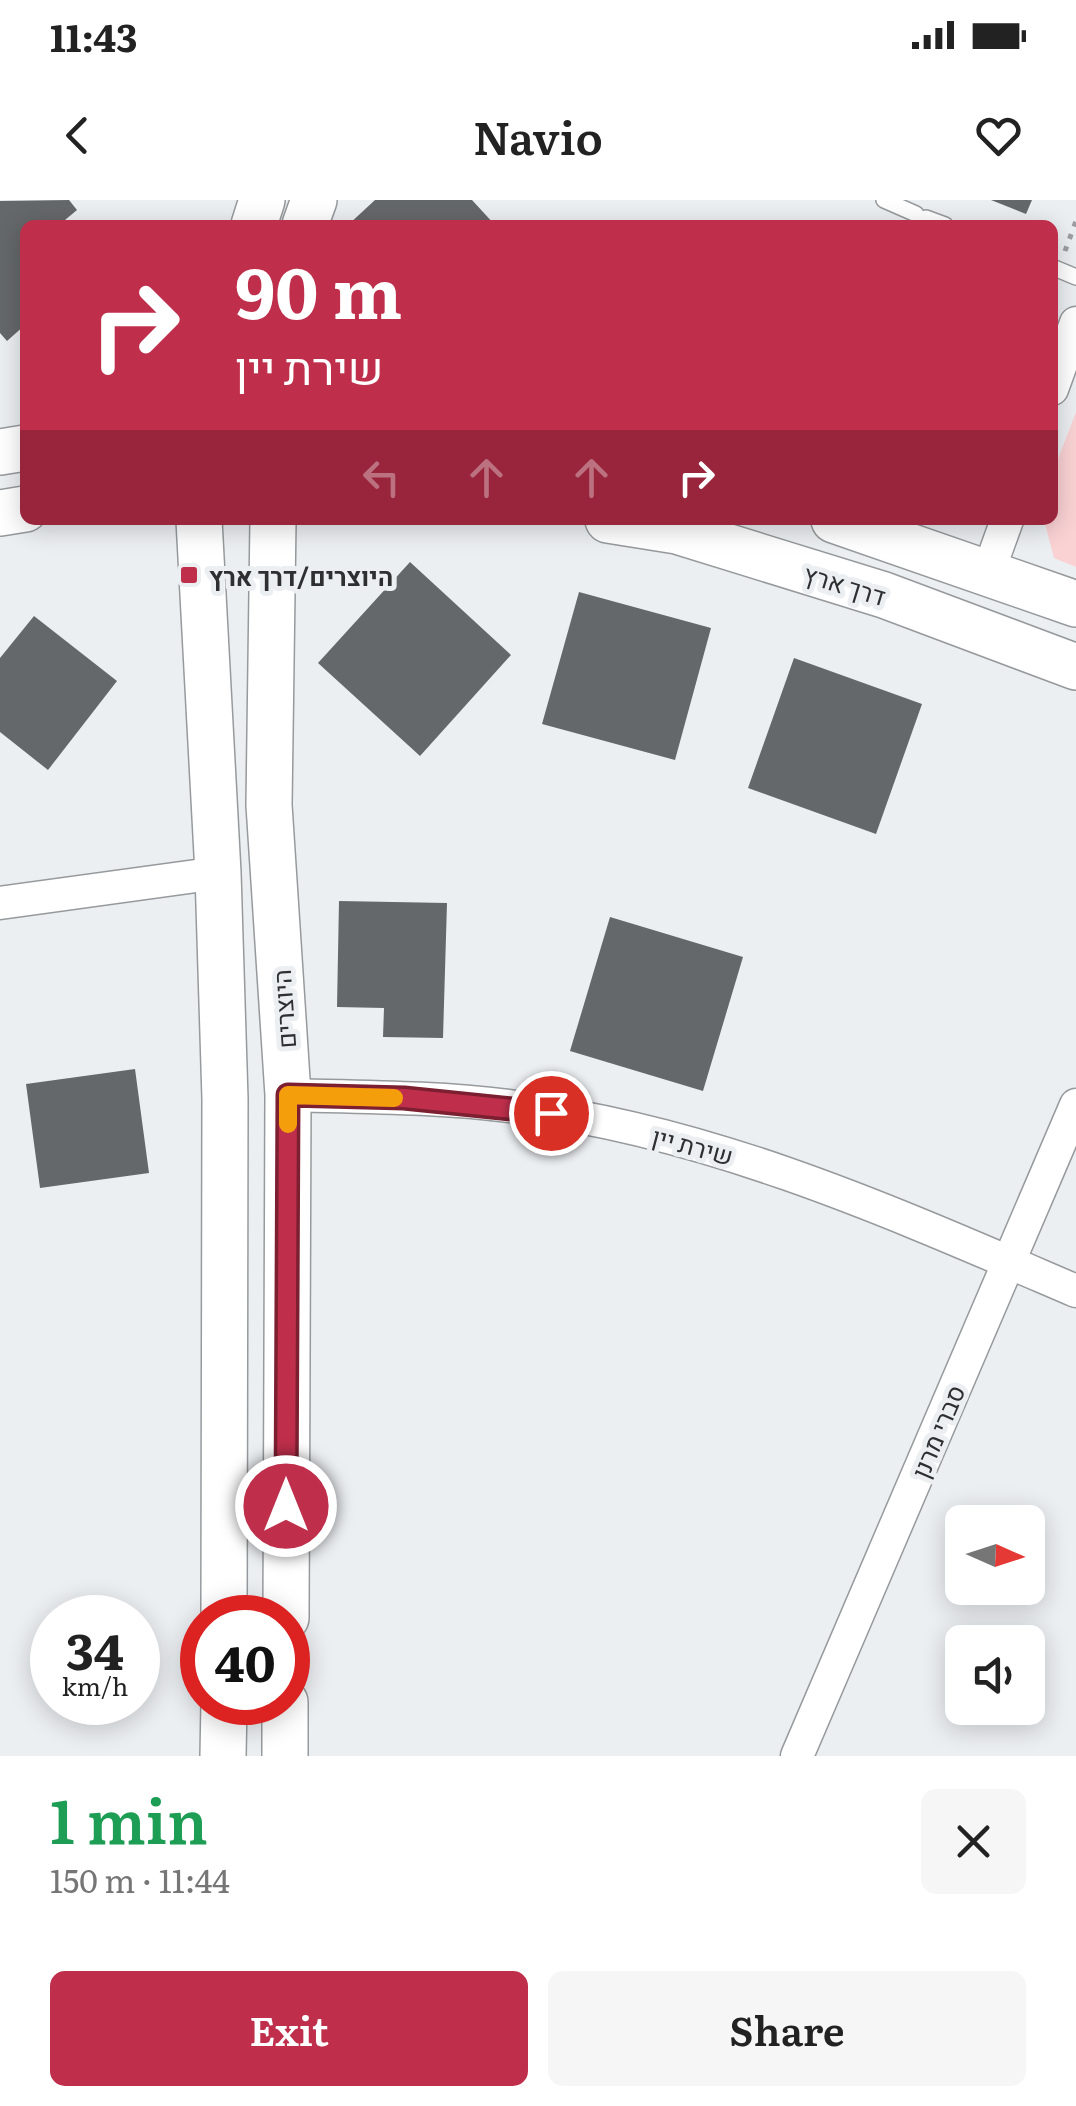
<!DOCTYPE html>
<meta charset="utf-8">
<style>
body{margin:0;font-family:Literata,Heebo,serif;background:#f6f6f6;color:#222;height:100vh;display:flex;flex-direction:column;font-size:38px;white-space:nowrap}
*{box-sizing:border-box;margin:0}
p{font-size:32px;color:#767676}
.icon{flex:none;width:55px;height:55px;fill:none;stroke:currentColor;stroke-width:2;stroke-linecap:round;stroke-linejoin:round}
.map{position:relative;height:1556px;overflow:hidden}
.sheet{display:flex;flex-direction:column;background:#fff;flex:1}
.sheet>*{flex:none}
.guide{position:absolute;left:20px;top:20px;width:1038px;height:305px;border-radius:15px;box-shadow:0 5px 25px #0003;background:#bf2f4c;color:#fff;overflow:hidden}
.needle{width:65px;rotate:93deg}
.fabs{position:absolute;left:945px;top:1305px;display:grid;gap:20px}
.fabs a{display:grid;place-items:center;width:100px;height:100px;border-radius:15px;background:#fff;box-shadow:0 5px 25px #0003;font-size:50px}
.speed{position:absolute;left:30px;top:1395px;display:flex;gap:20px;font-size:50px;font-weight:700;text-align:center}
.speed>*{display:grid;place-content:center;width:130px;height:130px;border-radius:50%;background:#fff;box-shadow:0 5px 25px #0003;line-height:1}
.speed small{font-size:25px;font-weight:400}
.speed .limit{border:15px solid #d22;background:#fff;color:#111}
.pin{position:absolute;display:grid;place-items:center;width:85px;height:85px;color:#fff;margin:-42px;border:5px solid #fff;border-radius:50%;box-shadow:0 2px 10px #0007}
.me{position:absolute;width:110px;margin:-55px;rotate:0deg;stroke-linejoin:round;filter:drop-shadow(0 0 8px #0008)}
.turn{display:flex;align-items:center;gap:35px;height:210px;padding:0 50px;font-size:45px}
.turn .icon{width:130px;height:130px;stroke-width:2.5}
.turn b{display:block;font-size:70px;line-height:85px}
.lanes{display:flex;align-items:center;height:95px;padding:0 50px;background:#0003;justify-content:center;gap:50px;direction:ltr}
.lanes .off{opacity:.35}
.round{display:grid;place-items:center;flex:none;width:105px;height:105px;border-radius:15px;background:#f6f6f6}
.summary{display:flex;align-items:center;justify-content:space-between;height:170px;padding:0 50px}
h1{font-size:60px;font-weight:600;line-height:75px;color:#1e9e55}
.primary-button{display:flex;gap:20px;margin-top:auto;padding:20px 50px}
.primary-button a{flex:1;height:115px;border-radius:15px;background:#bf2f4c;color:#fff;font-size:40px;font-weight:600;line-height:115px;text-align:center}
.primary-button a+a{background:#f6f6f6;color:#222}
.status{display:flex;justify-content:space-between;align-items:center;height:70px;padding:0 50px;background:#fff;direction:ltr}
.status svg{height:28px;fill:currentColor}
header{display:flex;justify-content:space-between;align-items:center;height:130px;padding:0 50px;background:#fff;font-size:45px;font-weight:600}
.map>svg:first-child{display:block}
.green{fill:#fad2d4}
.building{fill:#65686a}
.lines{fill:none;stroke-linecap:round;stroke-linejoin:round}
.lane-casing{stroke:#979a9c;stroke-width:18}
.street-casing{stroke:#979a9c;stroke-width:35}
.secondary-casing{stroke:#979a9c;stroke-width:48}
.path{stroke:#9c9ea0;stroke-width:5;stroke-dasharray:5 8;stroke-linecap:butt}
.lane{stroke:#fff;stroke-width:15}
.street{stroke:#fff;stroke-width:32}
.secondary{stroke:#fff;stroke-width:45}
.route-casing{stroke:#7c1f31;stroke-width:25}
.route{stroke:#bf2f4c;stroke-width:18}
.slow{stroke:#f59e0b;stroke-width:18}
.poi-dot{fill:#bf2f4c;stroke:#eceff2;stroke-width:4}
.labels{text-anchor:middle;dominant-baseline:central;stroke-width:10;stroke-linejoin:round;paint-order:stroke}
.poi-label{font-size:25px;font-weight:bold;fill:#2d2f30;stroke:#eceff2;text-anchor:start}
.street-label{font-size:25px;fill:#2d2f30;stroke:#eceff2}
</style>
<div class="status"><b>11:43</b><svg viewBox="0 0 49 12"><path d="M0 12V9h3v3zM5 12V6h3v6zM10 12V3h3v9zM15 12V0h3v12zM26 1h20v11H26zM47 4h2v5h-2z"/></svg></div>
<header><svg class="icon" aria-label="back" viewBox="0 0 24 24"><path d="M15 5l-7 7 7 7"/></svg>Navio<svg class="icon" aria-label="heart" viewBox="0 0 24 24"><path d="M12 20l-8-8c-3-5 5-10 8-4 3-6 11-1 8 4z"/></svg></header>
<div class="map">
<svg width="1076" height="1556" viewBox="0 0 1076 1556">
<rect width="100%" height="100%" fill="#eceff2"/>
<path class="green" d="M1076,212V367L1054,358L1044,320H1052L1053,272Z"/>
<path class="building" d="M69,0L77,10L65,20L69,25H25V125L7,141L0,133V1Z
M375,0H472L495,25H348Z
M991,0H1032L1026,14Z
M410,362L511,455L420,556L318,463Z
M579,392L711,428L675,560L542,524Z
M34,416L117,481L48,570L0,532V458Z
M794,458L922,504L876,634L748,588Z
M339,701L447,703L443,838L383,837L384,808L337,807Z
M610,717L743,757L703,891L570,851Z
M135,869L149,973L40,988L26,884Z"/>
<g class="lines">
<defs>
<path id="lane" d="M884,0L916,14
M926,18L945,25
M1052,67L1076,77"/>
<path id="street" d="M1052,189L1076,123
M989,370L1007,320
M0,703L218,673
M288,895C364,897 441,897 516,907C714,932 894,1013 1076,1091
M797,1556L1076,905"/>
<path id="secondary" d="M254,25L262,0
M305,25L314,0
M0,252L25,248
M0,313L25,309
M199,320L218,673L225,899L224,1418
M273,320L269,605L288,895L286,1418
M608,320L677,331L884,395L1076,467
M834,320L1076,404
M223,1556L224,1502
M285,1556V1502"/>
</defs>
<use href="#lane" class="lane-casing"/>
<use href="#street" class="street-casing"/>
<use href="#secondary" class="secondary-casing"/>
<path class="path" d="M1065,51L1076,21"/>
<use href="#lane" class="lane"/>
<use href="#street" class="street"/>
<use href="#secondary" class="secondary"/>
</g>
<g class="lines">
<defs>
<path id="route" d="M286,1306L288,895L404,898L551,913"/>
</defs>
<use href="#route" class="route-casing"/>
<use href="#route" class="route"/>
<path class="slow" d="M288,924V895L394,898"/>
</g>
<rect class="poi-dot" x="179" y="365" width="20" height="20" rx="5"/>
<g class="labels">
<g class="poi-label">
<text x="209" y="375">היוצרים/דרך ארץ</text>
</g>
<g class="street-label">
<text transform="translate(845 384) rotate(17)">דרך ארץ</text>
<text transform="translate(283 809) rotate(-94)">היוצרים</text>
<text transform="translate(693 945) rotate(15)">שירת יין</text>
<text transform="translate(937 1231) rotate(-67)">סברי מרנן</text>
</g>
</g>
</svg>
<div class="fabs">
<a><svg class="needle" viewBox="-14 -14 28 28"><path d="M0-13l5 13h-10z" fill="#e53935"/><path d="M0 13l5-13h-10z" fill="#767676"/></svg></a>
<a><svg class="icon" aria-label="sound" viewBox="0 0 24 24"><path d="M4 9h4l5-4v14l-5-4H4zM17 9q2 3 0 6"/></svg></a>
</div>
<div class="speed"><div>34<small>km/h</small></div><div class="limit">40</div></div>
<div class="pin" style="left:551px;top:913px;background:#d93025"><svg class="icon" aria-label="arrive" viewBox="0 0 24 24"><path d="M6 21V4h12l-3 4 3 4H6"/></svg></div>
<svg class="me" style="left:286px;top:1306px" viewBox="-20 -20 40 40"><circle r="17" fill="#bf2f4c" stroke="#fff" stroke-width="3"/><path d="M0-11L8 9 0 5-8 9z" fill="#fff"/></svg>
<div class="guide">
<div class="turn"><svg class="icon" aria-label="right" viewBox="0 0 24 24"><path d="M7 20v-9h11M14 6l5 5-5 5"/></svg><div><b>90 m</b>שירת יין</div></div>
<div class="lanes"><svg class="icon off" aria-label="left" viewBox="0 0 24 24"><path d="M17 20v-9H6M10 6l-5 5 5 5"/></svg><svg class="icon off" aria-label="ahead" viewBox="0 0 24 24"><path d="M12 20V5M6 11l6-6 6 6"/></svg><svg class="icon off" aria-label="ahead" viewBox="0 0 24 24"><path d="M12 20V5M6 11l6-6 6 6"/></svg><svg class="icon" aria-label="right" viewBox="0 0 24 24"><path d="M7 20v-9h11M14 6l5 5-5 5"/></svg></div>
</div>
</div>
<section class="sheet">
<div class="summary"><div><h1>1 min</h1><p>150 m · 11:44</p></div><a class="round"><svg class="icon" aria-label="close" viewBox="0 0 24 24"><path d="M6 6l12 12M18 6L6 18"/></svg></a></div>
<div class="primary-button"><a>Exit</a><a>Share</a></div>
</section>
